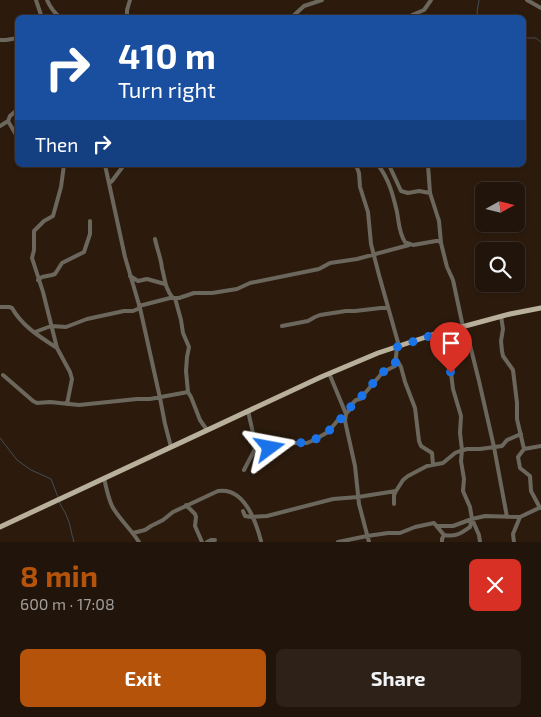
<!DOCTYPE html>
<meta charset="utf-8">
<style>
body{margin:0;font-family:"Exo 2",sans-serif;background:#2d2118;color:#f1f3f6;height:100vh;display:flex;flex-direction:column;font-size:19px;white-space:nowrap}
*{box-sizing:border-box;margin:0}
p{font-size:16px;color:#a29e9c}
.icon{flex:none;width:28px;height:28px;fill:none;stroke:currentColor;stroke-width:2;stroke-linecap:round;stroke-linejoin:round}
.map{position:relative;height:542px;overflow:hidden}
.details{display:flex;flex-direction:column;background:#21140a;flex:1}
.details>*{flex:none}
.banner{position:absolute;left:15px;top:15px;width:511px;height:152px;border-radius:8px;box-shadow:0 1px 4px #0004,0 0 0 1px #3e332b;background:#1a4fa0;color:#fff;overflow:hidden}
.needle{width:32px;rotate:82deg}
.fabs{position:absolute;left:475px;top:182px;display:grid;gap:10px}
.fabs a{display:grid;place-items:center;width:50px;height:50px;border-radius:8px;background:#21140a;box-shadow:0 1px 4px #0004,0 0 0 1px #3e332b;font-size:25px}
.pin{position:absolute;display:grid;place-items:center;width:42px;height:42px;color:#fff;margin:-51px -21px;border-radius:50% 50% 50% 0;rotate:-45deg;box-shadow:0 0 5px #0007}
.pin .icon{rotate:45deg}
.me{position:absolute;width:55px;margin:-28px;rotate:77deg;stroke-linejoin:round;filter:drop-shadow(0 0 4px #0008)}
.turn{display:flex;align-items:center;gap:18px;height:105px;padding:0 20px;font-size:22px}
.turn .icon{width:65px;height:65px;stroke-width:2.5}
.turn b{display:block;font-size:35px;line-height:42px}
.then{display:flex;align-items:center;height:48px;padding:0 20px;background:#0003;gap:10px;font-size:19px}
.round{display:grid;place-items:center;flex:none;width:52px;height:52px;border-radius:8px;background:#2d2118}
.overview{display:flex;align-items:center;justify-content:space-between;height:85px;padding:0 20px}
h1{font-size:30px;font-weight:700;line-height:38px;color:#b45309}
.primary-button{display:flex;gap:10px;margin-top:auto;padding:10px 20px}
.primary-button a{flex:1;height:58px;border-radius:8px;background:#b45309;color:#fff;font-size:20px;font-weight:700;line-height:58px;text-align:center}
.primary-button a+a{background:#2d2118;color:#f1f3f6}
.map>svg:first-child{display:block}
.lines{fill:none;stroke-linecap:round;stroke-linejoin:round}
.stream{stroke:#444d54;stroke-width:1}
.minor{stroke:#6b675d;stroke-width:4}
.major{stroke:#b8b09b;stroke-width:5}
.route{stroke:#1a73e8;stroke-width:9;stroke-dasharray:0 16.2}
</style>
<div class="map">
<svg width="541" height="542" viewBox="0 0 541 542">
<rect width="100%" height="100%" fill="#2c1b0d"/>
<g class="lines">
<path class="stream" d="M479,18L477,12L479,0
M524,38H536L541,42
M0,438L17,460L31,470L51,479L58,497
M59,501C61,507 65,511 67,517C71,525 71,534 74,542"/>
<path class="minor" d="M36,0L42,18
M47,0C50,7 54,13 61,18
M527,0L541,8
M127,18V10L130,0
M291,18L304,6L322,0
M410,18L412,15L424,10L431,0
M0,40H6L18,38
M8,121L18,138
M0,126L8,121L10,116L18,109
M64,165L61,187L53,216L44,221L34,231V250L32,258L43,292L57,348L70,372L72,379L67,404
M105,165L125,257L140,308L160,398L165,424L171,447
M356,165L359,173L360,187L368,212L371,244L379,275L399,346
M378,165C389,179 393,195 397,212C399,223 399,233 405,242L413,245L436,241H439L441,243
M389,165L401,191L408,193L419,191L430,193
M428,165L430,193L439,221L441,243L447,267L453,280L463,327L469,341L479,381L494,447L507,517
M109,183L112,181L124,165
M155,239C157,249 161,258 162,268C165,279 165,289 173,298
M130,276L138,281L147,279L165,284
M38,280L42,277L52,275L55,274L62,263L84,252L90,234V221
M175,298L181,320L183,333L189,347L187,357L186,371L188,392L191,397L200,420L207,430
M139,306L170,298H179L194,293H212L237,289L250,283L319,269L330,263L357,259L409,245
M0,307H9L12,308C22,326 40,337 57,348
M501,316L503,329L501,341L502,351L503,356L513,370L517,403V419L524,449L518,457L520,468L530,476L531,491L540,508
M282,326L308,321L315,317L320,315L346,311H355L381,308H388
M35,332L51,326L66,327L87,319L124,311H133L140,308
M436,334L451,373L453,389L461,416L460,433L462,450L461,461L464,479L463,491L470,507L472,519L479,535L480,542
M397,360L401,367L405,382L415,408L419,441L421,446L432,453L433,465
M329,373L346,414
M3,375L33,401L37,403L50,402L79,405L137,399H150L188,392
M254,441L267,445L270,448H279L290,443H307L314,440L328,432L338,420L345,417
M524,449L541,446
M244,470L255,449L253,433L248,411
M104,478C106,487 108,497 112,506C119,519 131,529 139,542
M394,504V495L396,491L403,480L408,476L427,466L443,463L455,453L460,451L467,449H480L502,446L507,440L521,434
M186,505L195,514L196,517L195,526L202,542
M243,511L245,516L251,517L267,516L333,499L358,497L396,491
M437,526H453L472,519L485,516L520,517L541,507
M133,533L145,530L151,526L163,520L173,512L218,491C244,487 256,522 261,541
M207,542L211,540H215
M338,542L367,536L388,533H400L415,527L434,523L444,535
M369,542L359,504L355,466L345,421L346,414L351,408L353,403L356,400L360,399L383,372L395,366L397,347
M442,542V539L444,535C456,537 460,534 470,527L472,519
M514,542L513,534L520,517"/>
<path class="major" d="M0,527L321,377L378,353L432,335L510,314L541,308"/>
</g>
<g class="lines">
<path class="route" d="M270,448H279L290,442L307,443L314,440L328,432L338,420L345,417L353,403L356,400L360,398L383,372L395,366L397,347L436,334L451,373"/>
</g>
</svg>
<div class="fabs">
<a><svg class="needle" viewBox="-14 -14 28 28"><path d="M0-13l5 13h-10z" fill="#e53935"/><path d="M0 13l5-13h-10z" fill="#a29e9c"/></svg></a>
<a><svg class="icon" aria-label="search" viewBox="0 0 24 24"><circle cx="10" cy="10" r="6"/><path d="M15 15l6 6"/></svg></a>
</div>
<div class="pin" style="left:451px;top:373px;background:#d93025"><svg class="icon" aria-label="arrive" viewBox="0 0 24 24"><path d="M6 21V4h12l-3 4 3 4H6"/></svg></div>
<svg class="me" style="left:270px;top:448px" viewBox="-20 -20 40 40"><path d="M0-17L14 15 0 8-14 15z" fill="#1a73e8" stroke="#fff" stroke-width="4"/></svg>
<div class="banner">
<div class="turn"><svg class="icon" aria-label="right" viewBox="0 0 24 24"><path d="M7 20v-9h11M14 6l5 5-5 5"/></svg><div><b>410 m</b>Turn right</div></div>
<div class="then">Then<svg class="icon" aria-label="right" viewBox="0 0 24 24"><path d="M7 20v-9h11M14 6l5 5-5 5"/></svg></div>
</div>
</div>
<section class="details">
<div class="overview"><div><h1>8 min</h1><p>600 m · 17:08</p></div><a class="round" style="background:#d93025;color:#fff"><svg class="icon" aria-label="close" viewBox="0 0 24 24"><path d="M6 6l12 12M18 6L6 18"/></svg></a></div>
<div class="primary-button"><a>Exit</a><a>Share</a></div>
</section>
